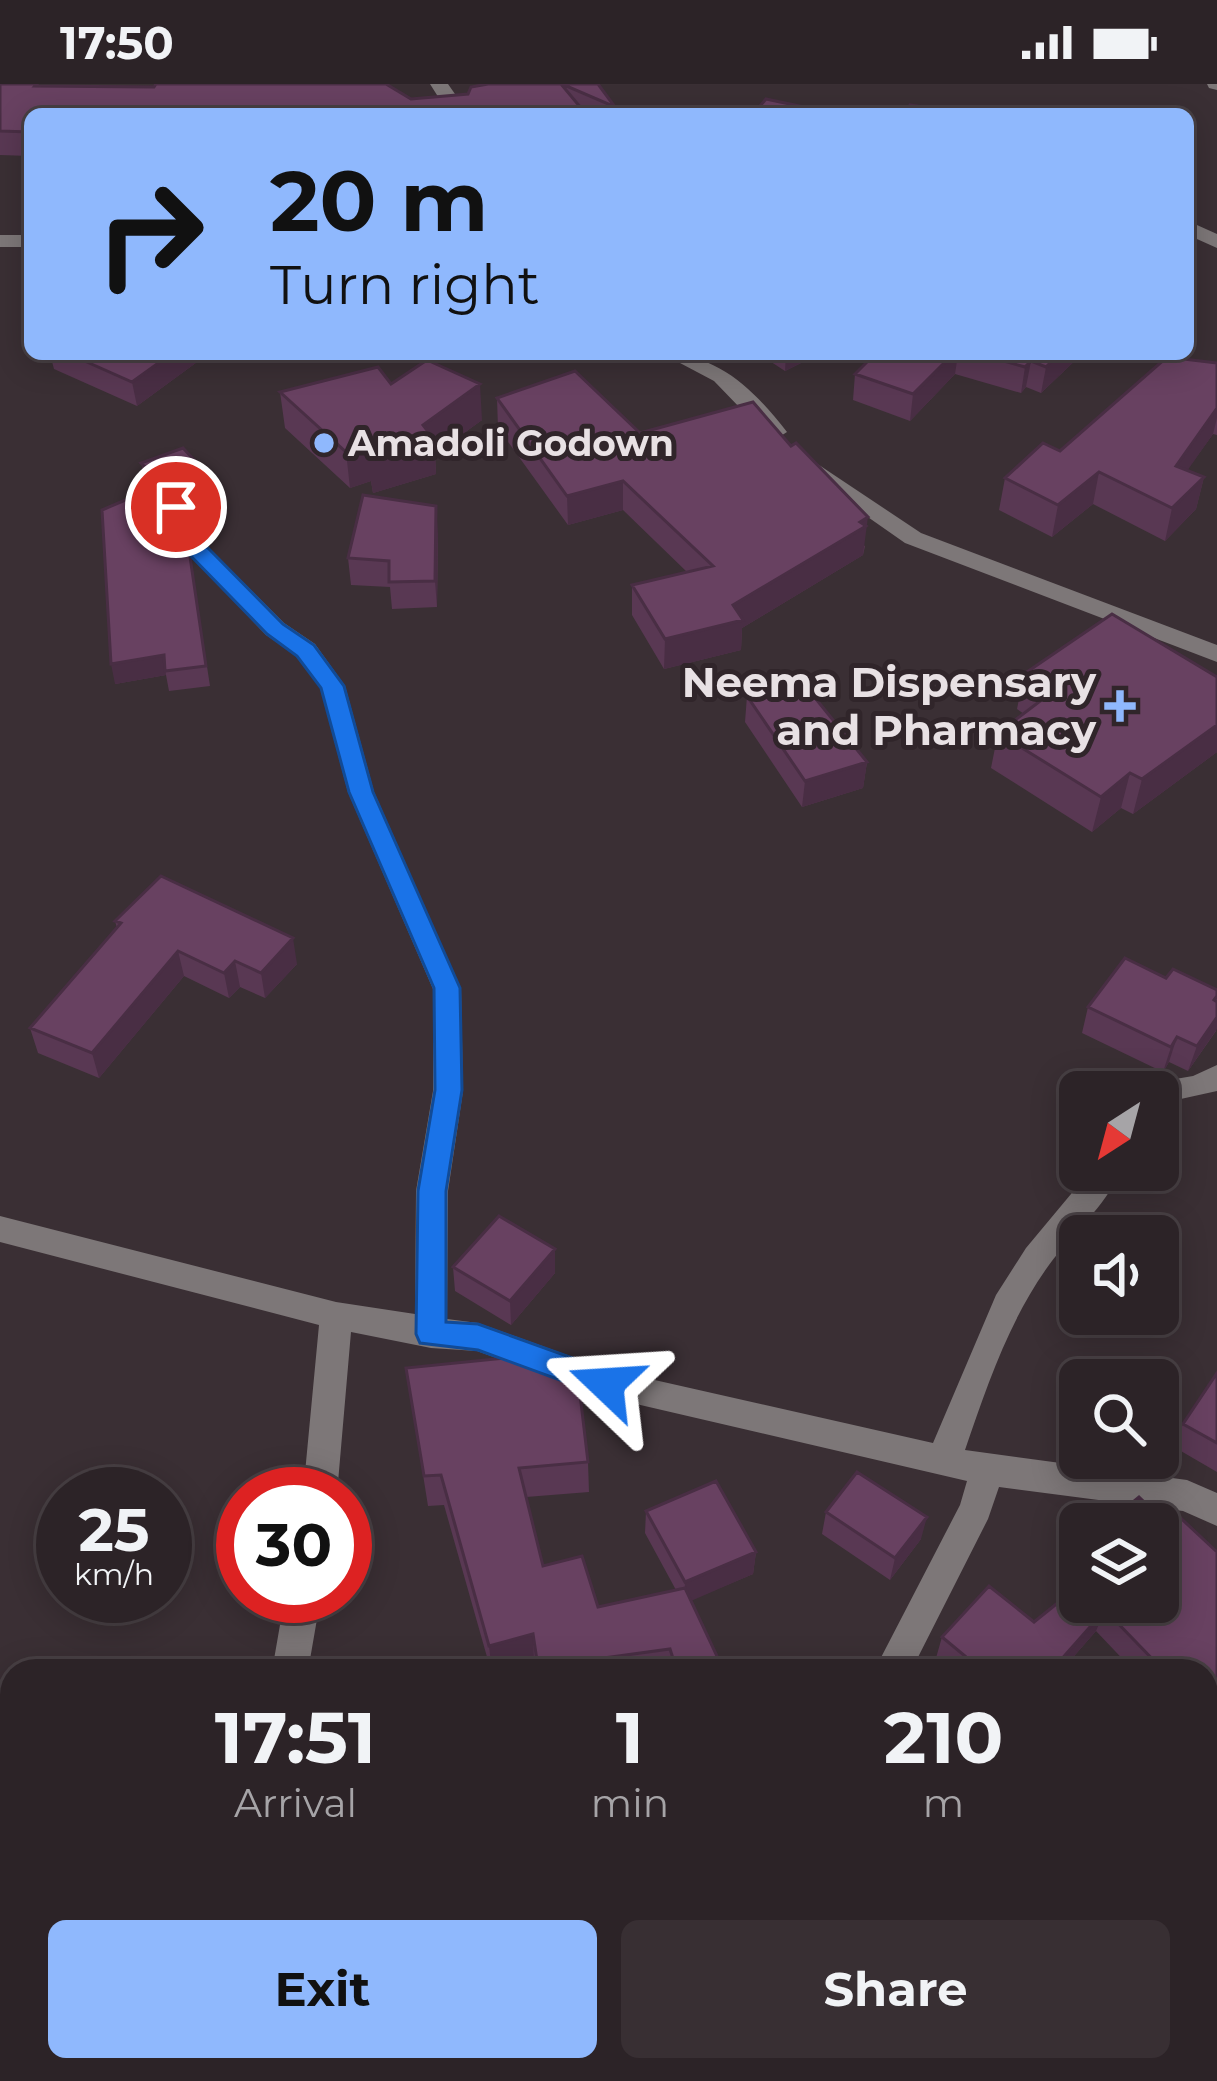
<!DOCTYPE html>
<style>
body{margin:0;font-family:Montserrat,sans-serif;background:#382f33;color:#f1f3f6;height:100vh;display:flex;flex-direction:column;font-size:45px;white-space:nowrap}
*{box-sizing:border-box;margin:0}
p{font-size:39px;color:#a6a4a7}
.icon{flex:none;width:66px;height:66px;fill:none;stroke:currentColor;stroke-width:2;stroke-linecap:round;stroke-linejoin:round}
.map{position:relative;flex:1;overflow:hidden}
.side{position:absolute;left:0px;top:1575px;width:1218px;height:423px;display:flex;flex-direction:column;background:#2c2327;border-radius:36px 36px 0 0;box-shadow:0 6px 30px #0003,0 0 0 3px #484044}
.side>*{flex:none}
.banner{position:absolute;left:24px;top:24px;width:1170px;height:252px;border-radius:18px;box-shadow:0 6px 30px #0003,0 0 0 3px #484044;background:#8fb8fd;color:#111;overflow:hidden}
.needle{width:78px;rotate:216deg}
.buttons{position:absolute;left:1059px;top:987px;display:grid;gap:24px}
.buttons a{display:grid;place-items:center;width:120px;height:120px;border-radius:18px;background:#2c2327;box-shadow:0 6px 30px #0003,0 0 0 3px #484044;font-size:60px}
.speed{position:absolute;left:36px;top:1383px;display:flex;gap:24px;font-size:60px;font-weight:700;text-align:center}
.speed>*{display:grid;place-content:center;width:156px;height:156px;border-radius:50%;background:#2c2327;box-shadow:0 6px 30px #0003,0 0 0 3px #484044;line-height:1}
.speed small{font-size:30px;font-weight:400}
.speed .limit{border:18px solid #d22;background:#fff;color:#111}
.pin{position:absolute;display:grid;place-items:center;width:102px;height:102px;color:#fff;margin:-51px;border:6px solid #fff;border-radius:50%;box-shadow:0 3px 12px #0007}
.me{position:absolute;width:132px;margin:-66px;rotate:290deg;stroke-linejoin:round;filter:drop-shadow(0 0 9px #0008)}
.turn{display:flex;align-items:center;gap:42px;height:252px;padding:0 48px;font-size:54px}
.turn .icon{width:156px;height:156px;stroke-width:2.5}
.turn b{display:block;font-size:84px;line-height:102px}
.eta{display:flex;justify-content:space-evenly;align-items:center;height:204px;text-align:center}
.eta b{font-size:72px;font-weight:700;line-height:84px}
.button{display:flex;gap:24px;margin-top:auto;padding:24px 48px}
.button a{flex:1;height:138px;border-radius:18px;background:#8fb8fd;color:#111;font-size:48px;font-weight:700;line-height:138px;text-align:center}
.button a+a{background:#382f33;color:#f1f3f6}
.status{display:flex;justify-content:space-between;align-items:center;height:84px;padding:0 60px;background:#2c2327;direction:ltr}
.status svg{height:33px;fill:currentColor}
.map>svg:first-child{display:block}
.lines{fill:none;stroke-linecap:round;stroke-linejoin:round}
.minor{fill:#7d7778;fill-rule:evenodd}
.wall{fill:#593853}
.shaded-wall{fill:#492e44}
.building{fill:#684161;stroke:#492e44;stroke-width:3}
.route{fill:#1a73e8;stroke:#114b97;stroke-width:3}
.poi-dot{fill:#8fb8fd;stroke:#30252a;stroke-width:4.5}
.labels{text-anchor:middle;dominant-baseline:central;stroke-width:10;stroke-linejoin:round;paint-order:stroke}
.far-poi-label{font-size:36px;font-weight:bold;fill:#e8e1e4;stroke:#30252a;text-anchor:start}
.poi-label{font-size:42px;font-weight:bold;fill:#e8e1e4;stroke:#30252a;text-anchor:end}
</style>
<div class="status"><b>17:50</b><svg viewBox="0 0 49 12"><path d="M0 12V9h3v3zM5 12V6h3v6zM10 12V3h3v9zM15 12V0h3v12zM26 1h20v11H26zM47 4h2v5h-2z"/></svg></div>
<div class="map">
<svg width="1217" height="1997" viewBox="0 0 1217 1997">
<rect width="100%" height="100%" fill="#3a2f34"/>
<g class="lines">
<path class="minor" d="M430,0H448L469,30H449Z
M1207,0H1217V6L1209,4Z
M1188,137L1217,150V164L1188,151Z
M0,151H30V163H0Z
M663,270C719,270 754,306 787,348L776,355L768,353L714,297Z
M810,375L921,449L1217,561V578L905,459L802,387V377Z
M176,416L188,423L204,459L284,539L315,560L345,602L374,708L461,905L463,1007L448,1107L447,1235L478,1239L606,1285L933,1359L996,1211L1026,1164L1091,1086H1121C1104,1125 1074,1147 1049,1181C1009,1236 987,1302 965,1366L1187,1396L1217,1409V1442L1183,1427L999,1403L988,1435L911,1587H874L960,1421L967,1397L606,1313L477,1267L431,1264L351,1248L337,1410H303L319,1241L0,1158V1132L336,1218L415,1230L416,1107L433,1007V905L348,708L320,603L297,572L266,551L186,467L164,423Z
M1217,981V1007L1158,1020V1008H1142L1146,1000L1193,992Z
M285,1512H321L308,1587H272Z
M1217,1967V1997H1173L1178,1986H1206V1971Z
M126,1986H169L165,1997H121Z
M1107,1986H1152L1157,1997H1111Z"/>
</g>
<path class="wall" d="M0,0L411,15L468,10L471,3L598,0L615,23V30H30V72L0,71Z
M50,270H208L137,322L54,285Z
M759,270H819L785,287Z
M875,270H1082L1041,309L1026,303L1021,309L955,290L910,337L853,316L855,290Z
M1217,279V351L1213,350L1187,386L1204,393L1196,425L1165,457L1093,420L1052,453L999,426L1005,394L1060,367Z
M391,300L482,336L435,370L436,390L373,409L371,397L350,404L285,344L280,308Z
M497,314L640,349L865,462L863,471L742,544L741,566L664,585L632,531V501L687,488L623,426L568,441L498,344Z
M141,379L211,394L216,420L195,428L174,412L165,418L188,459L210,602L169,607L166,591L115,600L148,406Z
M438,449L437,523L392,525L390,503L351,501L348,474Z
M1024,590L1217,593V668L1133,730L1121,724L1092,748L991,684L998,649L1024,630L1017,625Z
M747,612L867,678L863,704L802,723L745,638Z
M115,837L297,880L265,914L240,903L229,914L184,892L99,994L38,969L30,944L117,844Z
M1166,894L1217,906L1216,947L1188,987L1169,978L1163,988L1082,949L1088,923Z
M555,1165V1189L511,1241L455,1207L453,1183Z
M1217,1289V1388L1174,1363L1183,1340Z
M411,1315L588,1378L589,1408L526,1413L543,1482L598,1523L676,1506L645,1449L646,1427L756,1468L753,1490L691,1516L724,1587H536L534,1578L501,1587H491L444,1421L428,1422Z
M826,1428L921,1455L890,1496L822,1450Z
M1161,1434L1217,1468V1653L1206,1662V1587H1134L1096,1547L1061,1587H952L936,1574L942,1553L1034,1538L1080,1501L1066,1487L1074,1465L1080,1460V1518Z
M12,1713V1810L0,1812V1715Z"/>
<path class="shaded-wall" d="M171,270H208L137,322L132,298Z
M786,270H819L785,287Z
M953,270H958L955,290L910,337L913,310Z
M1059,270H1082L1041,309L1046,283Z
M1031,277L1026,303L1021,309L1025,283Z
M480,300L482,336L435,370L436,390L373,409L371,397L350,404L346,368L423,341Z
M1217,324V334L1213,350L1168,414L1176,382Z
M169,386L174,412L161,421L156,394Z
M1099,388L1093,420L1052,453L1058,421Z
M1204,393L1196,425L1165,457L1172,424Z
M211,394L216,420L195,428L190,401Z
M623,397V426L568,441L567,412Z
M436,422L438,449L437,523L435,497Z
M868,433L863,471L742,544L741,566L664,585L665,555L733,521Z
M164,571L166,591L115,600L111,580Z
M1217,641V668L1133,730L1142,695Z
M867,678L863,704L802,723L805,697Z
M1130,689L1121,724L1092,748L1101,713Z
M293,854L297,880L265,914L261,889Z
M178,867L184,892L99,994L92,969Z
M235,877L240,903L229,914L224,889Z
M1217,933V945L1188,987L1197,962Z
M1177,953L1169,978L1163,988L1171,963Z
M555,1165V1189L511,1241L510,1217Z
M927,1433L921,1455L890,1496L895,1474Z
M756,1468L753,1490L684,1520L685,1498Z
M1105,1526L1096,1547L1061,1587H1051Z
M533,1550L534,1578L501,1587H492L489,1562Z
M1217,1642V1653L1206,1662Z
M12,1956V1975L0,1978V1960Z"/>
<path class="building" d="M0,0H37L35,2L154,3L156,0H386L411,15L468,10L471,3L488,0H561L586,30H30V48L0,47Z
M562,0H598L615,23Z
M766,15L804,23L798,30H753Z
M910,21L972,30H906Z
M69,270H171L132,298Z
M875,270H953L913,310L855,290Z
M979,270H1059L1046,283L1031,277L1025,283Z
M1167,273L1217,279V324L1176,382L1204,393L1172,424L1099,388L1058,421L1005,394L1043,359L1060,367Z
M427,276L480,300L423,341L433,354L369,373L372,359L346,368L280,308L378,283L391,300Z
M575,287L640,349L753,318L791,362L796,359L868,433L860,438L866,442L733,521L743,536L665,555L632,501L713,482L623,397L567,412L497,314Z
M183,364L211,394L190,401L169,386L156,394L141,379Z
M156,403L188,459L206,582L165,587L164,571L111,580L102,426Z
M363,411L436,422L435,497L389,498V477L348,474Z
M1112,530L1217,593V641L1142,695L1130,689L1101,713L998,649L1052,608L1024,590Z
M799,594L867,678L805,697L747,612Z
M161,792L293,854L261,889L235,877L224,889L178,867L92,969L30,944L121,839L115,837Z
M1125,874L1166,894L1173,885L1217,906V912L1214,916L1217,918V933L1197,962L1177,953L1171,963L1088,923Z
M499,1132L555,1165L510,1217L453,1183Z
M556,1269L576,1276L588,1378L519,1384L543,1482L582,1472L598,1523L685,1504L724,1587H677L670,1565L538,1583L533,1550L489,1562L441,1391L424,1392L406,1284Z
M1217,1289V1359L1183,1340Z
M857,1388L927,1433L895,1474L826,1428Z
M716,1397L756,1468L685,1498L646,1427Z
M1139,1413L1161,1434L1172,1426L1217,1468V1642L1206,1631V1587H1164L1105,1526L1051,1587H954L965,1572L942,1553L989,1502L1034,1538L1080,1501V1518H1158V1440H1106Z
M12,1713V1790L0,1792V1715Z
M12,1892V1956L0,1960V1895Z
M466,1986H590L594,1997H469Z
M697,1986H931L933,1997H698Z"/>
<path class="route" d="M176,416L187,423L203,459L283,540L314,561L344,602L373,708L460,904L462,1006L446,1107V1238L478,1240L617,1290L621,1300L617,1309L606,1313L478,1266L420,1259L416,1250L418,1107L435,1006L434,904L349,708L321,604L297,572L267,550L186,467L165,423Z"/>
<g class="poi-dot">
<circle cx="324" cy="359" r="12"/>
<path d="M1114 604h12v12h12v12h-12v12h-12v-12h-12v-12h12z"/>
</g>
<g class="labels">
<g class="far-poi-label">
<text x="348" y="359">Amadoli Godown</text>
</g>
<g class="poi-label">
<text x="1096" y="598">Neema Dispensary<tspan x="1096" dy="48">and Pharmacy</tspan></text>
</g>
</g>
</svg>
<div class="buttons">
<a><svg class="needle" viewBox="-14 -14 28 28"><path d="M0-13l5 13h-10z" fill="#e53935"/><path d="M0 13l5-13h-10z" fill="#a6a4a7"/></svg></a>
<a><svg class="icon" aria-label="sound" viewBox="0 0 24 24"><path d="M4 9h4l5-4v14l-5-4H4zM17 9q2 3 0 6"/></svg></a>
<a><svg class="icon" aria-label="search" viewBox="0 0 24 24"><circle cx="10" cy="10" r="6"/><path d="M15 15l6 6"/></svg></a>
<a><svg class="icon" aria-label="layers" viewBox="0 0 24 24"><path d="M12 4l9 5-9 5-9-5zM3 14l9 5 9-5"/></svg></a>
</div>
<div class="speed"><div>25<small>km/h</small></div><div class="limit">30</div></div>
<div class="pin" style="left:176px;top:423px;background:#d93025"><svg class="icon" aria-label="arrive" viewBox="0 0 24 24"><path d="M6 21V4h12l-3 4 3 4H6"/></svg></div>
<svg class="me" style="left:606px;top:1300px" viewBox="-20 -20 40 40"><path d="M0-17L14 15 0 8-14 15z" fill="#1a73e8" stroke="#fff" stroke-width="4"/></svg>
<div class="banner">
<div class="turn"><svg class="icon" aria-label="right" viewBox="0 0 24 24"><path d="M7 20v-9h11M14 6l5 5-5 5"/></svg><div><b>20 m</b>Turn right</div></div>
</div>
<section class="side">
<div class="eta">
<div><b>17:51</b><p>Arrival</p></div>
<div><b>1</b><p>min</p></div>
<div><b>210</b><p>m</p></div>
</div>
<div class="button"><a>Exit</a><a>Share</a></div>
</section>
</div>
